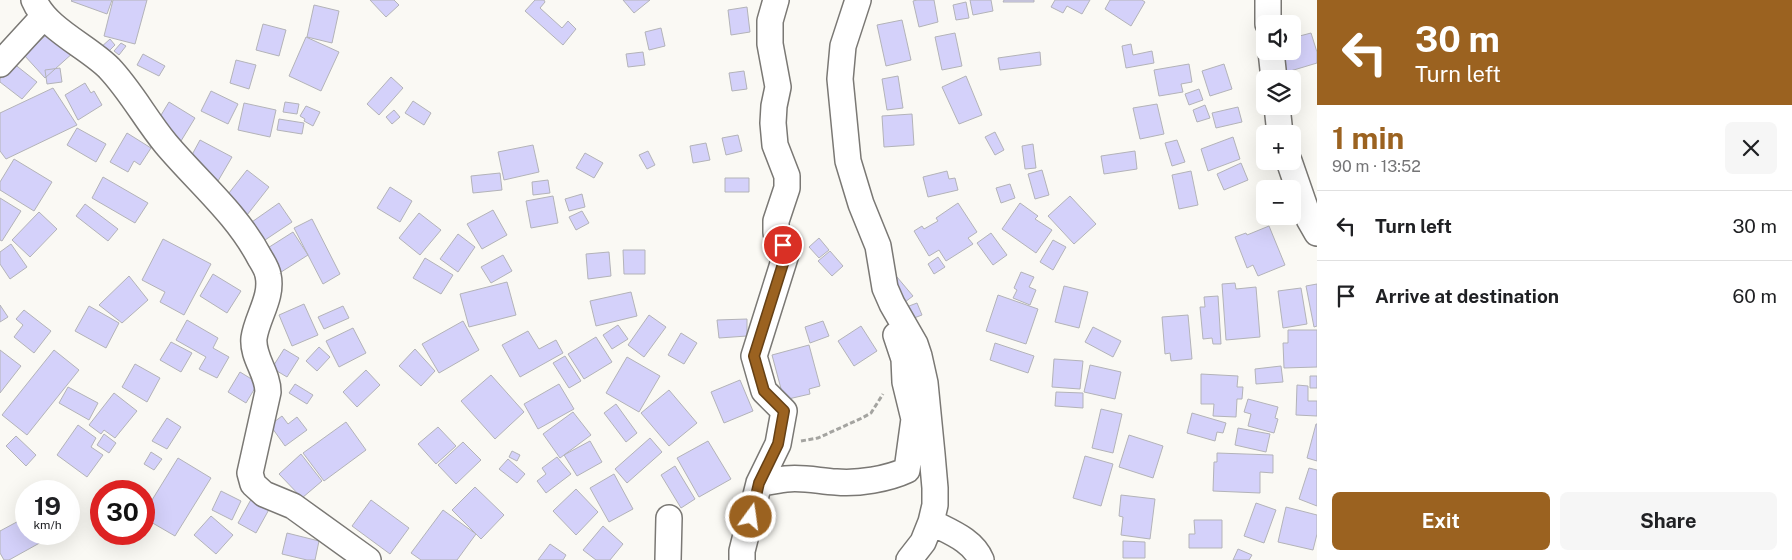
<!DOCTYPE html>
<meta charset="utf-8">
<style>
body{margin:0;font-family:"Public Sans",sans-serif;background:#f6f6f6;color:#202124;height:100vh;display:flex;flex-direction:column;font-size:19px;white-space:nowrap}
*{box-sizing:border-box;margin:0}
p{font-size:16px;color:#757577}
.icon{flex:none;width:28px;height:28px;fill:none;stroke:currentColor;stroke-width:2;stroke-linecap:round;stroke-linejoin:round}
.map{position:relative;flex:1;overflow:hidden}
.drawer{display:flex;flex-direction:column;background:#fff;width:475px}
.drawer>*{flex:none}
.hud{background:#9b6220;color:#fff;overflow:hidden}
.tools{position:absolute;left:1256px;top:15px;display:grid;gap:10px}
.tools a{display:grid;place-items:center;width:45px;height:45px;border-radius:8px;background:#fff;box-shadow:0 5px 20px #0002;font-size:25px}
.speed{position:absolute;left:15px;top:480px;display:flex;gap:10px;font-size:25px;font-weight:700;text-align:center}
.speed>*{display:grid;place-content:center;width:65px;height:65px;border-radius:50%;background:#fff;box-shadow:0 5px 20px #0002;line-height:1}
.speed small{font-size:12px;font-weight:400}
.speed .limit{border:8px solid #d22;background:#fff;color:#111}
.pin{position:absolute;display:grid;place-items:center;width:42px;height:42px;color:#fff;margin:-21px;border:2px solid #fff;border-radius:50%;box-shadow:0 1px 5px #0007}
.me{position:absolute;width:55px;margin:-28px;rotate:14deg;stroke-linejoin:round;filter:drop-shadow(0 0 4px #0008)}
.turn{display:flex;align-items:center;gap:18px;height:105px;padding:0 15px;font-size:22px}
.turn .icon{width:65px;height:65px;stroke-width:2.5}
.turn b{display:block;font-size:35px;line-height:42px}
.round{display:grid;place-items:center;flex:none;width:52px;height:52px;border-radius:8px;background:#f6f6f6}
.headline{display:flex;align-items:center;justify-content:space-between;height:85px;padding:0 15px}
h1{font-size:30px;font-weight:700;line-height:38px;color:#9b6220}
.cta{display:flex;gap:10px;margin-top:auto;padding:10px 15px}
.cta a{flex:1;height:58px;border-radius:8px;background:#9b6220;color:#fff;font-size:20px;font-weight:700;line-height:58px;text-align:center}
.cta a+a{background:#f6f6f6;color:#202124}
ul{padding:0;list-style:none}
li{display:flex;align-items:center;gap:15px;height:70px;padding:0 15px;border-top:1px solid #e0e0e0}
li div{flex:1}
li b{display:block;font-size:19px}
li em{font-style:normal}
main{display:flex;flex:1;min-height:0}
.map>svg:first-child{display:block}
.building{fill:#d4d1fa;stroke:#b3b3b8}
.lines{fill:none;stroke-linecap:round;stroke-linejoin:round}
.street-casing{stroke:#7a7874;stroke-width:28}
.path{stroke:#a4a4a0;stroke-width:3;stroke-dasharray:5 2.5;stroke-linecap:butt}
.street{stroke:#fff;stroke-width:25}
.route-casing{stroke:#654015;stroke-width:12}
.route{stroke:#9b6220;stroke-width:9}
</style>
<main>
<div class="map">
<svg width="1317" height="560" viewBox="0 0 1317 560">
<rect width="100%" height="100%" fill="#faf9f4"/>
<path class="building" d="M72,0H112L107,14L71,1Z
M113,0H147L135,44L104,36Z
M370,0H394L399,5L386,17Z
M535,0H544L545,2L540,8L562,28L568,21L576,29L563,45L525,11Z
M623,0H650L634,13Z
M917,0H934L938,22L919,27L913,1Z
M970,0H991L993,11L973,15Z
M1004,0H1034V2H1003Z
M1055,0H1090L1082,14L1067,6L1063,13L1051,7Z
M1110,0H1142L1145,2L1131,26L1105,9Z
M966,2L969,18L956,20L953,5Z
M314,5L339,11L332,43L307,37Z
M747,7L750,32L731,35L728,10Z
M902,20L911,60L886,66L877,25Z
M263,24L286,30L279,56L256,50Z
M661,28L665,46L649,50L645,32Z
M53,29L74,52L45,78L24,55Z
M955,33L962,66L942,70L935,37Z
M1311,33L1317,52V63L1287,72L1281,51H1292V38Z
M306,37L339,52L321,91L289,76Z
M110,39L115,45L106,54L100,48Z
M121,43L126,46L119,55L114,51Z
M1131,44L1133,55L1152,51L1154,63L1126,68L1122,46Z
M643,52L645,65L628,67L626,54Z
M1040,52L1041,65L1000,70L998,58Z
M143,54L165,66L159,76L137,65Z
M236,60L256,65L249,89L230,83Z
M13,63L37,82L22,99L0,82V79Z
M1189,64L1192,82L1181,84L1183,92L1159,96L1154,70Z
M1224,64L1232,89L1210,96L1202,71Z
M60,68L62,82L47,84L45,70Z
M744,71L747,89L732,91L729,73Z
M898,76L903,108L887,110L882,79Z
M966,76L982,115L959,124L942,87Z
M391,77L403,88L379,115L367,104Z
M85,83L91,93L94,91L102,105L78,120L65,95Z
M1292,84L1298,103L1292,104Z
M53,88L77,125L6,159L0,151V113Z
M1199,89L1203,100L1189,105L1185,94Z
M211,91L238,104L228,124L201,111Z
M413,101L431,113L424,125L405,113Z
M169,102L195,118L181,141L155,125Z
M285,102L299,104L297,114L283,112Z
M244,103L276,110L270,137L238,130Z
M1157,104L1164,134L1140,139L1133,108Z
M1205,105L1210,118L1197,122L1193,110Z
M306,106L320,112L313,126L304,121L305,119L300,116Z
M1238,107L1242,122L1216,128L1212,113Z
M394,110L400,117L392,124L386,117Z
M912,114L914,145L884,147L882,116Z
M279,119L304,123L302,134L277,130Z
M77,128L106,144L96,162L67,145Z
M995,132L1004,150L995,155L985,137Z
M127,133L151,148L140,165L134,161L128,172L110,162Z
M738,135L742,151L726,155L722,138Z
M1233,137L1240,159L1208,171L1201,149Z
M200,140L232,157L218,181L187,164Z
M1177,140L1185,162L1172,166L1165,143Z
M706,143L710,160L693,163L690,146Z
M1033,144L1036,168L1025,169L1022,146Z
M533,145L539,172L504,180L498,152Z
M648,151L655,165L647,169L639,155Z
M1135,151L1137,169L1104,174L1101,156Z
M585,153L603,163L594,178L576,168Z
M14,159L52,182L34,211L0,190V182Z
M1241,163L1248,180L1224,190L1217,174Z
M247,170L269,187L247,215L225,198Z
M1042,170L1049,195L1035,199L1028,174Z
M947,171L949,179L955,178L958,190L928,197L923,177Z
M1191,171L1198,205L1179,209L1172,175Z
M500,173L502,190L473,193L471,176Z
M103,177L148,203L135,223L92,198Z
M725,178H749V192H725Z
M548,180L550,193L533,195L532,182Z
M1010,184L1015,198L1001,203L996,188Z
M390,187L412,201L400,222L377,208Z
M582,194L585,207L569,211L565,199Z
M553,196L558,223L531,228L526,201Z
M1070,196L1096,224L1074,244L1048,216Z
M0,198L21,211L2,241L0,240Z
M279,203L292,222L262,242L249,224Z
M958,203L977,232L968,238L973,244L946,261L939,250L929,256L914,231L922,226L924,229L938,221L936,218Z
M1020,203L1038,216L1035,219L1052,230L1036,253L1002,229Z
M85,204L118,229L108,241L76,216Z
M493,210L507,235L482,249L467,224Z
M582,211L589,223L576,230L569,217Z
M39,212L57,229L30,257L12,240Z
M419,213L441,230L420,255L399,238Z
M312,219L340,274L323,284L294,228Z
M1269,226L1285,265L1258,276L1253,265L1247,268L1235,237L1246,233L1247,235Z
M293,232L308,255L278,274L263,251Z
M991,233L1007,255L993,265L977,243Z
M458,234L475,247L458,272L440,259Z
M819,238L829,250L819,258L809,247Z
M163,239L211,264L184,315L160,302L165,292L142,280Z
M1053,240L1066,247L1053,270L1040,262Z
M11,244L27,267L10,279L0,264V252Z
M623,250H645V274H624Z
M830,251L843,266L832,276L818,261Z
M609,252L611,276L588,279L586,254Z
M503,255L512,271L491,283L481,267Z
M938,257L945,267L934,274L928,264Z
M425,258L453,275L441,294L413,278Z
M1021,272L1034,277L1029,287L1036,290L1030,305L1013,298L1017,290L1014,288Z
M213,274L241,291L227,313L200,296Z
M129,276L148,300L122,323L99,305Z
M897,277L913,296L901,305L886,285Z
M507,282L516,315L469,327L460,294Z
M1235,283L1236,289L1256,287L1260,337L1226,340L1222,284Z
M1317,284V326L1314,327L1306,286Z
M1064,286L1088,292L1079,328L1055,322Z
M1301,288L1307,324L1283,328L1278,291Z
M631,292L637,316L596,326L590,301Z
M998,295L1038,309L1026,344L986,331Z
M1218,296L1221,344H1213L1212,338L1203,339L1200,307H1205L1204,297Z
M917,303L922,315L906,321L901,309Z
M304,304L318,335L292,346L279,315Z
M0,305L8,317L0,322Z
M89,306L119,323L106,348L75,331Z
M343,306L349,318L324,329L318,317Z
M24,310L51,331L34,353L14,337L23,325L16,319Z
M649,315L666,327L644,357L628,345Z
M1188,315L1192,359L1171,361L1170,353L1165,354L1162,317Z
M747,319V336L719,338L717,320Z
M187,320L218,338L213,348L229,357L217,378L199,369L206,357L176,340Z
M463,321L479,350L439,373L422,344Z
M823,321L829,336L810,343L805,327Z
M618,325L628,339L612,349L603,335Z
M861,326L877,351L854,366L838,341Z
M1093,327L1121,341L1113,357L1085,342Z
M353,328L366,353L339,367L326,341Z
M1288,330H1317V367L1284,368L1283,343H1288Z
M528,331L539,349L556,340L563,353L520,377L502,345Z
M681,333L697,343L684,364L668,355Z
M596,337L612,362L584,379L568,354Z
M171,342L192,353L181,372L160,360Z
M995,343L1034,356L1028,373L990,360Z
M809,345L820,386L809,389L810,394L784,400L772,355Z
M319,347L330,357L317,371L306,361Z
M284,349L299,358L287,377L272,368Z
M415,349L435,371L421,386L399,366Z
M0,350L21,366L0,393Z
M54,350L79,370L27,435L2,415Z
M565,356L581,381L569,388L553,363Z
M627,357L660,376L639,412L606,393Z
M1054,359L1083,361L1080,389L1052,387Z
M135,364L160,378L147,402L122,387Z
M1090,365L1121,372L1115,399L1084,392Z
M1281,366L1283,382L1256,384L1255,369Z
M366,370L380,385L357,407L343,392Z
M240,372L258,383L246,403L228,392Z
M1201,374L1238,376L1237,387H1243L1242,399H1237L1236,417L1213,416L1214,404H1201Z
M491,375L524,412L495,439L461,401Z
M1310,376H1317V388H1310Z
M740,380L753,411L724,423L711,392Z
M295,384L313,395L307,404L289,393Z
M559,384L574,409L538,429L524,404Z
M1297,385L1308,386V401H1317V416L1296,415Z
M68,387L98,403L89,420L59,403Z
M669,390L697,423L669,446L641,413Z
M1056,392L1083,393V408L1055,406Z
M114,393L137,411L115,438L104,430L101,434L89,425Z
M1248,399L1278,407L1275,418L1278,419L1274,433L1248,426L1251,414L1244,412Z
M616,404L637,433L626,442L604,413Z
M1101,409L1122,414L1113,453L1092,448Z
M573,412L591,435L560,458L543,434Z
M1192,413L1226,423L1223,433L1217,432L1215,441L1187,433Z
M282,416L288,424L297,417L307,430L285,446L270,425Z
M167,418L181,427L167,449L152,441Z
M346,422L366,450L324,481L303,453Z
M1316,424H1317V461L1307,458Z
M78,425L96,438L91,447L103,455L87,477L57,455Z
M438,427L456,446L436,464L418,444Z
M1238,428L1270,434L1266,452L1235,445Z
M104,434L116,443L109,453L97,445Z
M1129,435L1163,446L1153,478L1119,467Z
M16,436L36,455L26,466L6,446Z
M650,438L662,452L627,483L615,469Z
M590,441L602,462L577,476L564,455Z
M708,441L731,479L699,497L677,458Z
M463,442L481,460L456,484L438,465Z
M512,451L520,455L517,461L509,457Z
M151,452L162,459L154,470L144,464Z
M1217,453L1273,455V473L1260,472V493L1213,491L1214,462H1217Z
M301,454L322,481L302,498L279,474Z
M1085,456L1113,464L1101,506L1073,498Z
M557,457L571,474L546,493L537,481L546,474L542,468Z
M178,458L211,478L175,536L144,518V513Z
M508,459L525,474L517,483L499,469Z
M675,466L695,499L681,508L661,475Z
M1309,468L1317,470V506L1299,499Z
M614,474L633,509L609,522L590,488Z
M475,487L504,515L481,539L452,510Z
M576,489L598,512L576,535L553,511Z
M221,491L241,501L232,520L212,510Z
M254,494L272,504L256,533L238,523Z
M1121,495L1155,499L1150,539L1121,535L1123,517L1119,516Z
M371,500L409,528L390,554L352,526Z
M1256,503L1276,510L1264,543L1244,536Z
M1286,507L1317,515V534L1313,550L1278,542Z
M443,510L476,534L457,560H421L411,553Z
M211,516L233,535L216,554L194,535Z
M26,517V534H53L54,535L9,560H4L0,553V531Z
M1194,520H1222V548H1189V534H1195Z
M603,526L623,544L610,560H596L583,550Z
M287,533L319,541L315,560H307L282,554Z
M1123,541L1145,542V558H1123Z
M550,544L566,555L563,560H538Z
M1238,549L1252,555L1249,560H1233Z"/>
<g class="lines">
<defs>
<path id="street" d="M34,0C46,29 87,46 109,68C131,91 146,120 166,144C198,182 237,214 260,258C263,263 267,269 268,275C273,297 257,317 254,338C252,357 268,373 268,392L250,473L253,484L264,494L293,506L368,560
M858,0L843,46L840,79L848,161L861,204L878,246L885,288L892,304L915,344L919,356L925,383L932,454L935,488V505L931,522L923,542L909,560
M1268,24V0
M1271,51L1274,79
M0,64L44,16
M1277,106L1280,134
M1289,161L1309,219L1317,233
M759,483C768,483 777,480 786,479C803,477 819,481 836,482C858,484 888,479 907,470L914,419L905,382L904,359L896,335
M931,522C950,532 973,540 981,560
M668,560L669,518
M742,560V551L759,483L778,444L784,411L764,391L754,356L787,251L776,233V221L787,188V176L775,145L773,123L774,106L778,87L770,44V21L776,0"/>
</defs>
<use href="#street" class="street-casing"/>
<path class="path" d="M801,441L818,438L862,418L871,413L883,394"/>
<use href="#street" class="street"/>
</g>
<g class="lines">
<defs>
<path id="route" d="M751,517L759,483L778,444L784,411L764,391L754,356L787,251L783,245"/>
</defs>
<use href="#route" class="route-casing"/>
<use href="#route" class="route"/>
</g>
</svg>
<div class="tools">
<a><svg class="icon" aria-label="sound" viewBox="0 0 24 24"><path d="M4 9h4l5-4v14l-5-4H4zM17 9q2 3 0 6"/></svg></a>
<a><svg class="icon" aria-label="layers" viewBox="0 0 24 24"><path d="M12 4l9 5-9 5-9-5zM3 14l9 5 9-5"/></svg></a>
<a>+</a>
<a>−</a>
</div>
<div class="speed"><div>19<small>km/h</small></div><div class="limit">30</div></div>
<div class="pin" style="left:783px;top:245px;background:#d93025"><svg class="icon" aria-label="arrive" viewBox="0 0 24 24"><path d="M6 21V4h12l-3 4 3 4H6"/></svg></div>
<svg class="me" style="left:751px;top:517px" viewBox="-20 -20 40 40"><circle r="17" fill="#9b6220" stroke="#fff" stroke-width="3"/><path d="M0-11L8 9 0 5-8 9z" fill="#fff"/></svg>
</div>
<section class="drawer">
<div class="hud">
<div class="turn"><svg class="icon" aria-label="left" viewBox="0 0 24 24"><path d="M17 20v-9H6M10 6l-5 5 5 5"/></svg><div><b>30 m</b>Turn left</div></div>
</div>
<div class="headline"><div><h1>1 min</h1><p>90 m · 13:52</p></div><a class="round"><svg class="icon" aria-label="close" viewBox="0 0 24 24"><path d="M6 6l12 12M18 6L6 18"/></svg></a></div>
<ul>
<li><svg class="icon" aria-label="left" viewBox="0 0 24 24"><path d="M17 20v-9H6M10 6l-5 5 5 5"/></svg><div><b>Turn left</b></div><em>30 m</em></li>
<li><svg class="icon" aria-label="arrive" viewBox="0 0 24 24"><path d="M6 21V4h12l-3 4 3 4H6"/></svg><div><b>Arrive at destination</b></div><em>60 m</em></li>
</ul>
<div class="cta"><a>Exit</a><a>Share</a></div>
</section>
</main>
